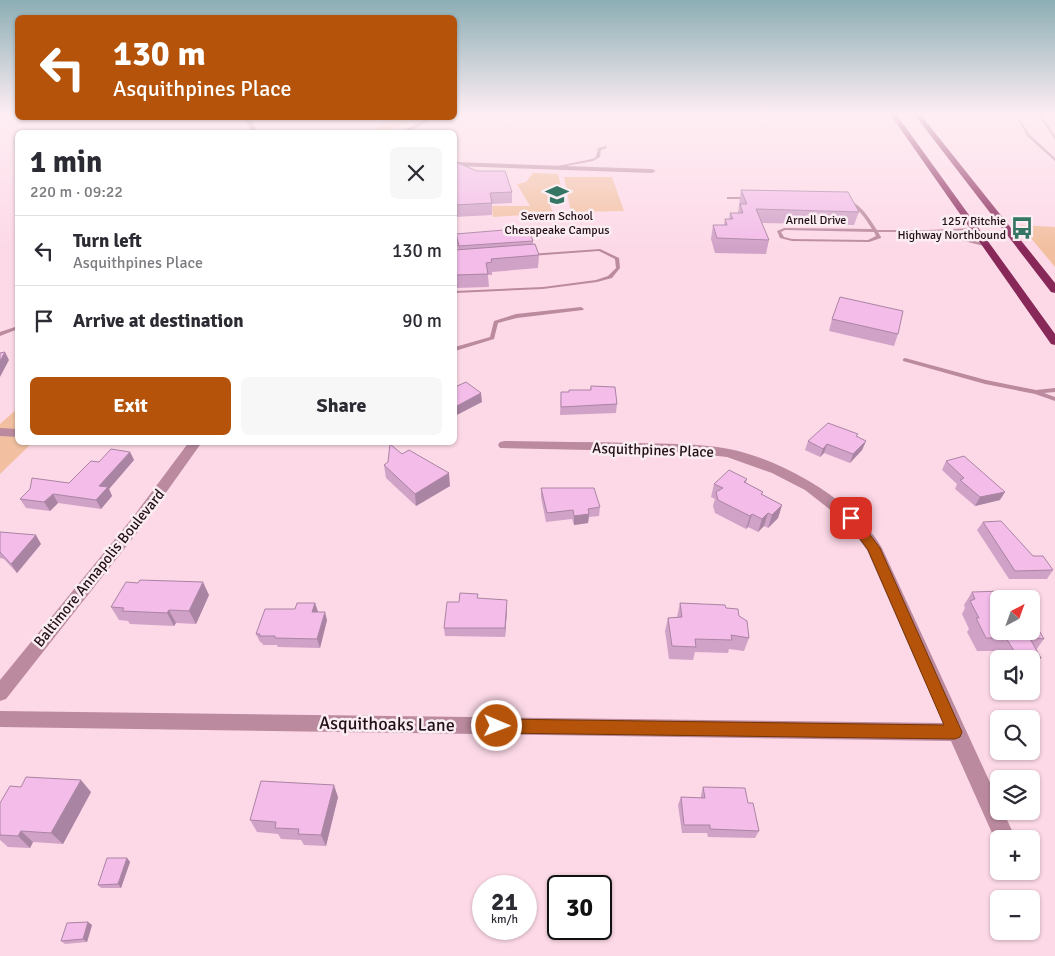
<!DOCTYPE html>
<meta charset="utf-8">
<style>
body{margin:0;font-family:Signika,sans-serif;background:#f7f7f7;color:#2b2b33;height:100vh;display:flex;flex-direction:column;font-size:19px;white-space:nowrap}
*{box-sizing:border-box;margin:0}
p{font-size:16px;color:#7c7c81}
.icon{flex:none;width:28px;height:28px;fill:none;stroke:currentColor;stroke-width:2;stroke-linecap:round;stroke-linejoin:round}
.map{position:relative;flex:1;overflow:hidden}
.drawer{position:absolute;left:15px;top:130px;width:442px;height:315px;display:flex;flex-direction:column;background:#fff;border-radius:8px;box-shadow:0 1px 4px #0004}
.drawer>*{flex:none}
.banner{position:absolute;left:15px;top:15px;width:442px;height:105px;border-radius:8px;box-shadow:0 1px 4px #0004;background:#b45309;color:#fff;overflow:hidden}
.needle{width:32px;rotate:41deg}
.tools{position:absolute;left:990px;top:590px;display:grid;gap:10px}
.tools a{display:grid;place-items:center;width:50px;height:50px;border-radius:8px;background:#fff;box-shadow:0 1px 4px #0004;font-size:25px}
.speed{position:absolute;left:472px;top:875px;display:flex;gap:10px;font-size:25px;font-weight:700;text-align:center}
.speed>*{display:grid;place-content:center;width:65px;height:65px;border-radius:50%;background:#fff;box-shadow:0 1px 4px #0004;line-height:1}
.speed small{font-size:12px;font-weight:400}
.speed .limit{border:2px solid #111;border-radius:8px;background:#fff;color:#111}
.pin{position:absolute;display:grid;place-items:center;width:42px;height:42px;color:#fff;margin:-21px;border-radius:10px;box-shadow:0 2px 8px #0006}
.me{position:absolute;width:55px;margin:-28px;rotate:91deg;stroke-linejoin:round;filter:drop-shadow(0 0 4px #0008)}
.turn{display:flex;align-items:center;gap:18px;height:105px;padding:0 15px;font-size:22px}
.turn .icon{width:65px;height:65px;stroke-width:2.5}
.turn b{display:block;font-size:35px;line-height:42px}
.round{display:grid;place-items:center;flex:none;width:52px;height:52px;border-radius:8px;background:#f7f7f7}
.summary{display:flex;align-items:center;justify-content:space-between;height:85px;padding:0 15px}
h1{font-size:30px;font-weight:700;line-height:38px}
.action{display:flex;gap:10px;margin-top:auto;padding:10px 15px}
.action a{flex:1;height:58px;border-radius:8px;background:#b45309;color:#fff;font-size:20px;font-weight:700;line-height:58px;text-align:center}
.action a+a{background:#f7f7f7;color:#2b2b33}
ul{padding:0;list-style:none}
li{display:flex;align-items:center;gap:15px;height:70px;padding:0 15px;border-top:1px solid #e1e1e2}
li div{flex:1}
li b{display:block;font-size:19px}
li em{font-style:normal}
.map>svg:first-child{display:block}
.green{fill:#f2c0a1}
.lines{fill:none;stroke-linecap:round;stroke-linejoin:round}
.service{fill:#bb8a9e;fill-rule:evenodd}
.minor{fill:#bb8a9e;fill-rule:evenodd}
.tertiary{fill:#bb8a9e;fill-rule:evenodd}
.trunk{fill:#872859;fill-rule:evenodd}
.wall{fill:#d1a2c8}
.shaded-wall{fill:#aa84a3}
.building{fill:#f3bce9;stroke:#aa84a3}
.route{fill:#b45309;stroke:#753606}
.labels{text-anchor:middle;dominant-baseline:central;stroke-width:5;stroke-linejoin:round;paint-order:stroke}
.far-poi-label{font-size:12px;fill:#241019;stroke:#faeef2}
.far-street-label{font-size:12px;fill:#241019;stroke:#faeef2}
.street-label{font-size:15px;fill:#241019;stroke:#faeef2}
.near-street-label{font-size:18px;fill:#241019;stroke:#faeef2}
</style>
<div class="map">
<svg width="1055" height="956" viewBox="0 0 1055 956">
<rect width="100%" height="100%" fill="#fdd9e7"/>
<path class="green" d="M396,118H415L388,132H368Z
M533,173L558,174L565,204L550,205L553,213L493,217L492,206H530L517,184L526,182Z
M564,177H612L624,211L571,212Z
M1020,225L1055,227V267Z
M17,409L18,442L32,443L0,474V424Z"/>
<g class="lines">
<path class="service" d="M990,114H993L994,118H992Z
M1015,114H1017L1029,134L1055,158V161L1027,136Z
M1038,114H1041L1055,136V140Z
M606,146L607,148L601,150L600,157L593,161L555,168L553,167L592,159L596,157L598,148Z
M728,197H749L751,198L749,199H727V197Z
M846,200C860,202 869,218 877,230H927L975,228L977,229L975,230L927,232H878L881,237V238L869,242L792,241L780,238L777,231L784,228L872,229C865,218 858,207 846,202ZM785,230L874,232L876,236L868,240L792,239L784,237L781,232Z
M940,233L988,244V245L984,246L940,235Z
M600,249L619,258L620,268L612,278L597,282L543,289L455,293V291L543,287L596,280L608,276L616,268L615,259L599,251L530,256L528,255L530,254Z
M581,307L584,309L583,310L517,318L498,323L494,339L455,351V347L490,337L494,321L516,314Z
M18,326V329L0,336V332Z
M905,358L986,380L1036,390L1055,388V392L1044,393L1055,397V401L1035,394L985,384L903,361V359Z"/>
<path class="minor" d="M245,118H251L257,132H251Z
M455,162L652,169L656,171L652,173L455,166Z
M0,428L18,429V437L0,436Z
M505,441C548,442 591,442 634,443C666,444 698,443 729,449C781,459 855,501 882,548L999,802V811H1003L1014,835L1012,839H999V844L996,842L951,741L0,727V711L943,723L867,550L846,522L805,490L772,473L727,457L681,452L500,448L498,445L500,442Z"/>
<path class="tertiary" d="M427,118H434L408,132H401Z
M189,442H202L143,525L6,699L0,701V680L133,517Z"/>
<path class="trunk" d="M890,114H896L1055,334V345L1051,344Z
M914,114H920L1055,283V293L1051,292Z"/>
</g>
<path class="wall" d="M455,162L512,192V203L492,204V215L455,217Z
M741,190L859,212L854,225L762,223L769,240L766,254L715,253L711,239L713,225H724L725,219H729L730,213H738Z
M456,234L533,241V245L539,255L538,268L492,272V275H488L489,287L455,288V250L458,249L456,244Z
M832,319L898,334L894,346L829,331Z
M591,386L617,404L616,413L560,415L561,392H568L590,390Z
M857,437L866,441L862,450L850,463L824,453L820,457L805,450L808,441Z
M130,452L134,460L109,489L112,496L101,509L58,503L50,511L26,508L20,499L69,483L99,462Z
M402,454L450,486L416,506L386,478L384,465Z
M946,461L1000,500L975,506L955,489L957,484L942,470Z
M747,479L746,483L763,492L762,494L782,505L778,518L768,528L764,526L758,532L748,527L746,529L715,513L713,506L715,499L711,497L714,484Z
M541,488L600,507L599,516L589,517L588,523L574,525L572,519L546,522L541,497Z
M983,522L1053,570L1047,579H1009L977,530Z
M0,532L41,544L17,573L4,559L0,558Z
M972,592L999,631L1044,639L1036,650L1041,658L1031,670V659H1001L996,651H977L967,632L969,629L962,614L965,608L964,605Z
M209,595L196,624L176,623L174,626L130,624L128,621L119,620L111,607Z
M478,598L507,609L505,637L445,636L444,628L459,602Z
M315,603L318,612L327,620L320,648L278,647L277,645H263L262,643L260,642L256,634L295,609Z
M680,603L726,608L739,616L749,638L744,651L729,649L728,653L695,652L693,660L669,659L665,631L668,618L677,617Z
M703,787L748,803L759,831L755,838L708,837L707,833H682L678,805L681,797L701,798V795Z
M91,792L63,844L33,842L30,848L8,847L0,840V803Z
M338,797L326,846L304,845L301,840L281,839L278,834L257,832L250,820Z
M127,858L130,862L121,888H101L98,885Z
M88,922L92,925L87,942L65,944L61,941Z"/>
<path class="shaded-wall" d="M5,352L9,360L0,377V361Z
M481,393L482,402L455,416V407Z
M866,441L862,450L850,463L853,454Z
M827,444L824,453L820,457L823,449Z
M130,452L134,460L109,489L112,496L101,509L96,500L99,486Z
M449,473L450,486L416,506L415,494Z
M1005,492L1000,500L975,506L980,497Z
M53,494L58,503L50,511L44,502Z
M782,505L778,518L768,528L772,515Z
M768,513L764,526L758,532L762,519Z
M589,514L588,523L574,525V516Z
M752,514L748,527L746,529L750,516Z
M36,535L41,544L17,573L11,564Z
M203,582L209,595L196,624L189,611Z
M507,600V609L505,637V628Z
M315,603L318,612H312Z
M169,610L176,623L174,626L167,613Z
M325,612L327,620L320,648L317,639Z
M81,780L91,792L63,844L51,833Z
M334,785L338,797L326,846L321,835Z
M21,831L33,842L30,848L18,836Z
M127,858L130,862L121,888L118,884Z
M88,922L92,925L87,942L83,939Z"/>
<path class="building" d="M455,162L458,163L477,171H505L512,192L490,193L492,203L455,205Z
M741,190L848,192L859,212L756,209L769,240L717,238L713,225H727L725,219H733L730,213H743L740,204H747Z
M528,228L533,241L459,246L456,234Z
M535,244L539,255L491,259L492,262L486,263L488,274L455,275V250Z
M840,297L903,311L898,334L832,319Z
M5,352L0,361V353Z
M466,382L481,393L455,407V387Z
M591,386L615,387L617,404L561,407V392H569V390H591Z
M828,423L858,434L856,436L866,441L853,454L827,444L823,449L808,441Z
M390,444L402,454L409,450L449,473L415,494L384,465L388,462Z
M111,449L130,452L99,486L108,487L96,500L53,494L44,502L20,499L30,489L32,478L69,483L91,461L99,462Z
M964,456L1005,492L980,497L960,480L964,478L946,461Z
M729,470L747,479L744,482L763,492L761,494L782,505L772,515L768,513L762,519L752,514L750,516L718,500L716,492L723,488L714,484Z
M541,488H594L600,507L588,509L589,514L574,516L573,510L547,513Z
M1001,521L1033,556H1043L1053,570L1015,571L983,522Z
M0,532L36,535L11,564L0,552Z
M140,580L203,582L189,611L169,610L167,613L122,611L124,608L111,607L126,582L138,583Z
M1003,591L1007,599H999V631H1031V619L1033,620L1044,639L1029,637L1041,658L1018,657L1006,638H986L976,618H979L970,601L975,599L972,592Z
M460,593L478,594L477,598L507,600L505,628H444L447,602H459Z
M297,603H315L312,612H325L317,639L275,638V636H259L260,634H256L265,609H295Z
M680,603L725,605L726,608L738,609L739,616L747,621L749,638L731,635L732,640L695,639L696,647L672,646L668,618L682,617Z
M26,777L81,780L51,833L21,831L18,836L0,835V803L10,786L21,787Z
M261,781L334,785L321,835L298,834L299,829L275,828L276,822L250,820Z
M703,787L745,788L748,803H753L759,831L710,829V825H684L681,797L705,798Z
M107,858H127L118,884L98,885Z
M88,922L83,939L61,941L67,923Z"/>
<linearGradient id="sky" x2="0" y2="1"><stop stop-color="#8baeb4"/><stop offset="0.46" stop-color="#feeef4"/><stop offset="1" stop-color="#feeef4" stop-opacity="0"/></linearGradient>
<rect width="1055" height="248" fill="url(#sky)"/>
<path class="route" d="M851,514L855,515L880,548L962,732L960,737L955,739L497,733L492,731L489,726L492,721L497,719L944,725L868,550L845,518Z"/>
<defs>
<symbol id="school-bare" viewBox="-9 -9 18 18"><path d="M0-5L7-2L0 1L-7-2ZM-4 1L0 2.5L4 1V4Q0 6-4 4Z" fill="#357564" stroke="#faeef2" stroke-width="2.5" paint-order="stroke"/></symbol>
<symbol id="bus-bare" viewBox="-9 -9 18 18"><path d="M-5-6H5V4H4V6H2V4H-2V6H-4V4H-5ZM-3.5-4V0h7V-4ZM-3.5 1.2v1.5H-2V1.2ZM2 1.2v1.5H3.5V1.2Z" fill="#357564" stroke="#faeef2" stroke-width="2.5" paint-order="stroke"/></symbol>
</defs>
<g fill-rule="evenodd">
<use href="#school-bare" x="541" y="179" width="32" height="32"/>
<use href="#bus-bare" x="1006" y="212" width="32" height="32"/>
</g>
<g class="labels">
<g class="far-poi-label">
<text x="557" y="216">Severn School<tspan x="557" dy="14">Chesapeake Campus</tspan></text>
<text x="1006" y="221" text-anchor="end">1257 Ritchie<tspan x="1006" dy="14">Highway Northbound</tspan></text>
</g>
<g class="far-street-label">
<text x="816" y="220">Arnell Drive</text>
</g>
<g class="street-label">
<text transform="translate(653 450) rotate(2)">Asquithpines Place</text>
<text transform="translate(99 568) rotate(-51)">Baltimore Annapolis Boulevard</text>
</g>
<g class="near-street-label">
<text transform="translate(387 724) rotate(1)">Asquithoaks Lane</text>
</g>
</g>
</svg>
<div class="tools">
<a><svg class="needle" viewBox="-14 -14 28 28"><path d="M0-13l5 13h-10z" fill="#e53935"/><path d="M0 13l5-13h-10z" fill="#7c7c81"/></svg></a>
<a><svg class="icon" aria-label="sound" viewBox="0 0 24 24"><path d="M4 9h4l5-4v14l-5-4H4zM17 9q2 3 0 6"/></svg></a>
<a><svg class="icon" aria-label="search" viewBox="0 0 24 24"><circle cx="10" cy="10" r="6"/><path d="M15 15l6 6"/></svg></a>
<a><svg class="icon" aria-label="layers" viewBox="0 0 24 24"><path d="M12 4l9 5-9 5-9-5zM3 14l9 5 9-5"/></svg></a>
<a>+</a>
<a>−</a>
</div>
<div class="speed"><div>21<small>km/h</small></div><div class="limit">30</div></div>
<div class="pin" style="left:851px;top:518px;background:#d93025"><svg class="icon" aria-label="arrive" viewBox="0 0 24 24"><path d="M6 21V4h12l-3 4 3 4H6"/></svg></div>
<svg class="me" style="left:497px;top:726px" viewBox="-20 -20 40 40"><circle r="17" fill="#b45309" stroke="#fff" stroke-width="3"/><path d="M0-11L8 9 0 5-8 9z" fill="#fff"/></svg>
<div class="banner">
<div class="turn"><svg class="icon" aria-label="left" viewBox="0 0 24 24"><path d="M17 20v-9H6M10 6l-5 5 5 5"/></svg><div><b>130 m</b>Asquithpines Place</div></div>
</div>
<section class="drawer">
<div class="summary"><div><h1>1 min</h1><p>220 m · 09:22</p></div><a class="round"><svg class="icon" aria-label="close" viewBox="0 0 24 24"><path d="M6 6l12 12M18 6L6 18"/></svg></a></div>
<ul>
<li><svg class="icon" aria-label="left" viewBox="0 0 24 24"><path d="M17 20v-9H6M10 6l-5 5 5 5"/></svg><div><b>Turn left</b><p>Asquithpines Place</p></div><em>130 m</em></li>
<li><svg class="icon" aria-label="arrive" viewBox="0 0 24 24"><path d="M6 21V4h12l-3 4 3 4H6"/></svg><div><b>Arrive at destination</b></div><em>90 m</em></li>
</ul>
<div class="action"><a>Exit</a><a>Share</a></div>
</section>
</div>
